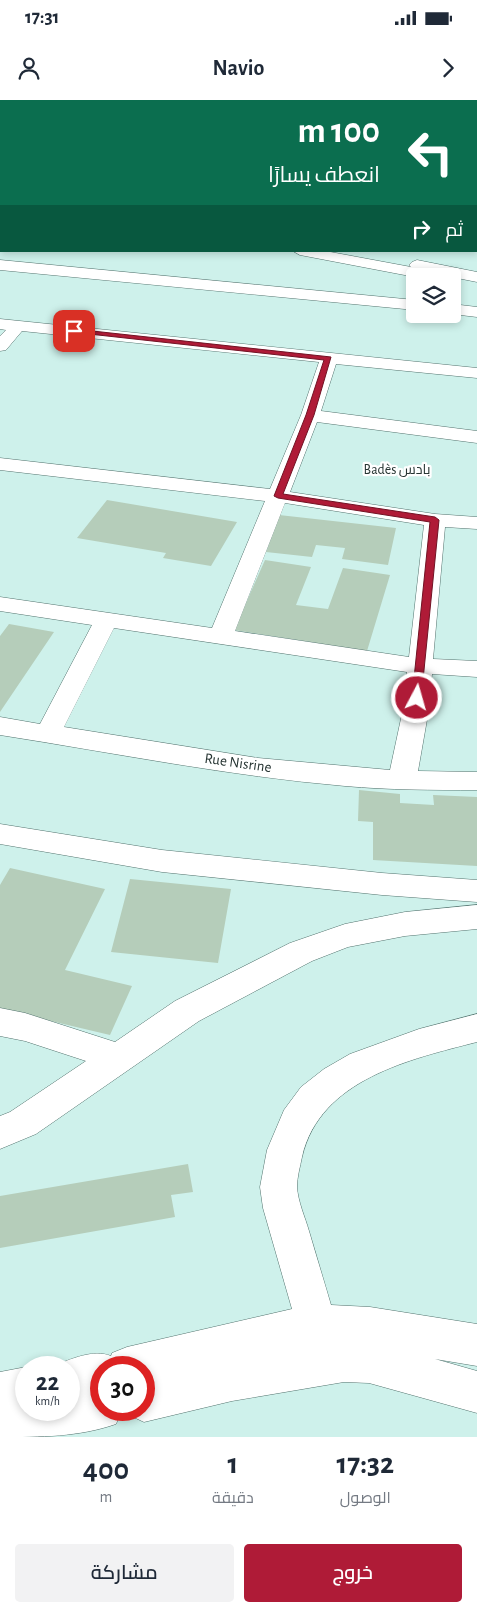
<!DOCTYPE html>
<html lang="ar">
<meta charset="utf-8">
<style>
body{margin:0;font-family:"Alegreya Sans",Cairo,sans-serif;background:#f2f2f3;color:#1f2937;direction:rtl;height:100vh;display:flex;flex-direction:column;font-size:19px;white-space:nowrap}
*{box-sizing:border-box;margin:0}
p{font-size:16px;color:#747a83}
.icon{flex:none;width:28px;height:28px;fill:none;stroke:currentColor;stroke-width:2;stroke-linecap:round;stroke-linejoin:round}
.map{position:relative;height:1337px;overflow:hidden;direction:ltr}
.drawer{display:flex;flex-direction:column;background:#fff;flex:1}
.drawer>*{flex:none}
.top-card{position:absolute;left:0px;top:0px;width:478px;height:152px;box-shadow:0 2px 8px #0003;direction:rtl;background:#0b6e4f;color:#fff;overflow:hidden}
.tools{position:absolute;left:406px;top:168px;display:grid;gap:10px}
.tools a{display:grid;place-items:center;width:55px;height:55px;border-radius:5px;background:#fff;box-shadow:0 2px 8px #0003;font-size:25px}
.speed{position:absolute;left:15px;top:1256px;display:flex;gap:10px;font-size:25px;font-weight:700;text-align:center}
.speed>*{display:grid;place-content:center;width:65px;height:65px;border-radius:50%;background:#fff;box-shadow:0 2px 8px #0003;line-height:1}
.speed small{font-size:12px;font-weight:400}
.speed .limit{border:8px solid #d22;background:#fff;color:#111}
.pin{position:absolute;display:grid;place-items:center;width:42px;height:42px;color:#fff;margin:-21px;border-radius:10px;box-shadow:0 2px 8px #0006}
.me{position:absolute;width:55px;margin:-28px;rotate:6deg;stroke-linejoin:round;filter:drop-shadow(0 0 4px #0008)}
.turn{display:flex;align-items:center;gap:18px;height:105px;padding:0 15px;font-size:22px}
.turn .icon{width:65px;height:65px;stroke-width:2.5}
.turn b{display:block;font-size:35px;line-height:42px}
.then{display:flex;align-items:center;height:48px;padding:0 15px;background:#0003;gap:10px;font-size:19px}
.eta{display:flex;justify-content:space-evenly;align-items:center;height:85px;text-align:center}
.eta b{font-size:30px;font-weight:600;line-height:35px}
.cta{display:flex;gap:10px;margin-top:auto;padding:10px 15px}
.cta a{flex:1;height:58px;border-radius:5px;background:#af1b37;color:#fff;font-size:20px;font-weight:600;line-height:58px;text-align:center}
.cta a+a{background:#f2f2f3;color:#1f2937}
.status{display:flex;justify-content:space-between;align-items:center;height:35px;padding:0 25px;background:#fff;direction:ltr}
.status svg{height:14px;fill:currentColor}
header{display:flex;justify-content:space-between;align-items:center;height:65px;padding:0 15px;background:#fff;font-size:22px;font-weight:600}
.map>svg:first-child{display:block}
.water{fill:#579ae2}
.building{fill:#b5cdba}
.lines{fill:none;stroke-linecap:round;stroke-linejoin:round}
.minor-casing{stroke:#53736e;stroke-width:1}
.minor{fill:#fff;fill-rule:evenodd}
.route{fill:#af1b37;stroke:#721224}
.labels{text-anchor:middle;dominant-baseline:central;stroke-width:4.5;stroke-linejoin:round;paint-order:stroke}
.far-neighbourhood-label{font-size:14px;fill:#273533;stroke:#fff}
.street-label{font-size:15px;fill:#273533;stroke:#fff}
</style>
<div class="status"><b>17:31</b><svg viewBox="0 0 49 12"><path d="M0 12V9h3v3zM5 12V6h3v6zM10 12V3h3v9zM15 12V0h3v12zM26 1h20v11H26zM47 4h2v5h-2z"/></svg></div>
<header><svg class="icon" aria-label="forward" viewBox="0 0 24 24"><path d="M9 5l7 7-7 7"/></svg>Navio<svg class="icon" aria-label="person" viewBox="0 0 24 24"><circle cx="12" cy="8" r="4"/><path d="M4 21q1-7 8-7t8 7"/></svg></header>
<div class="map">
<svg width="477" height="1337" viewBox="0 0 477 1337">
<rect width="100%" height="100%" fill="#cef1eb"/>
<path class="water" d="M250,0H477V15L476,1Z"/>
<path class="building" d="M107,400L237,422L211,466L163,458L166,453L77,438Z
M279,415L396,428L388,465L342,459L345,448L316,445L312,457L266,452Z
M265,460L311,467L296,505L328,509L343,468L390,475L367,551L234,530Z
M9,524L54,532L0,612V536Z
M359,690L400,694V703L434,705L433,695L477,697V766L373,760V722L358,721Z
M10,768L105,789L65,870L132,886L110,935L0,909V785Z
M130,779L231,789L218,863L111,852Z
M188,1064L193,1092L171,1095L175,1117L0,1148V1096Z"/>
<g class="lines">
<defs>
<path id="minor" d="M0,24L1,25V32H0Z
M476,29H477V37H476Z
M0,87H1V95H0Z
M477,124V133H476V124Z
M293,151H325L411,167L409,165L412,162L417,160L477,172V182L442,175L443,176L415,177L300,155Z
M0,160L415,200V210L0,170Z
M452,204L477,207V217L452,214Z
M0,219L477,268V278L336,264L321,311L477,331V343L317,322L290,392L435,414L477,417V429L445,427L433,559L477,561V577L432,574L428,614L418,671L477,672V690C433,690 389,690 345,686C229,676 115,653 0,635V617L40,624L92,525L0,511V497L212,528L265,401L0,370V358L270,389L301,315L319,262L22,231L6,250L0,251V236L6,230L0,229ZM285,403L424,425L409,557L235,531ZM114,528L407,572L402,614L390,670L258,658L64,627Z
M0,724L162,750L382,773L477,780V802L382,795L162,772L0,744Z
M477,805V829L405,836L348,847L312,861L199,921L36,1034L0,1049V1016L10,1012L86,961L25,941L0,936V908L25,913L115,942L175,901L290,843L345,824L405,812Z
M477,914V942C411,959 320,979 302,1057C300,1067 297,1077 297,1087C298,1102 305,1117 309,1131C316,1156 324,1180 331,1205L370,1207L477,1224V1266L435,1259L477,1271V1313L369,1283L344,1282L232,1301L144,1322L129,1315L127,1310H144V1268H101V1310H122L116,1324C79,1337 40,1337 0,1337V1272L26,1267L28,1268H26V1310H69V1268H53L54,1266C71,1259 93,1249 111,1256L112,1253L127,1247L292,1209L263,1108L260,1087L267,1050L284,1010L301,987L324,969L350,954L419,929Z"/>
</defs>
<use href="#minor" class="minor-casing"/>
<use href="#minor" class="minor"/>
</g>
<path class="route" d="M74,229L331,257L314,315L283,394L435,417L439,420L421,600H413L412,598L430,422L278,398L274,396L306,315L324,260L71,232V229Z"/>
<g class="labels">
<g class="far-neighbourhood-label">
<text x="397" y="370">Badès بادس</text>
</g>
<g class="street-label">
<text transform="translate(238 663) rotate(8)">Rue Nisrine</text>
</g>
</g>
</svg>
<div class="tools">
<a><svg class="icon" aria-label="layers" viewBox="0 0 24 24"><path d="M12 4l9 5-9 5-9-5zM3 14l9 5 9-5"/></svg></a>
</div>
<div class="speed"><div>22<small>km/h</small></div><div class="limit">30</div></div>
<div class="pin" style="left:74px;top:231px;background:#d93025"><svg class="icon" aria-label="arrive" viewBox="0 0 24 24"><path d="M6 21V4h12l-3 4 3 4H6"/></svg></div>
<svg class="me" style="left:417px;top:598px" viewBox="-20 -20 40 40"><circle r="17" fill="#af1b37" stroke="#fff" stroke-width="3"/><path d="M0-11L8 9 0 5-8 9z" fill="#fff"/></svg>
<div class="top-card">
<div class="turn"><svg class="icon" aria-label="left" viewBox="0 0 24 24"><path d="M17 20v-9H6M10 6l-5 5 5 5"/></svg><div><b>100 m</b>انعطف يسارًا</div></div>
<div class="then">ثم<svg class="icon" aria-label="right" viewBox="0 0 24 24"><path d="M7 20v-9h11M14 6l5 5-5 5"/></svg></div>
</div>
</div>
<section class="drawer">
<div class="eta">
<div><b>17:32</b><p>الوصول</p></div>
<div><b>1</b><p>دقيقة</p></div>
<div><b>400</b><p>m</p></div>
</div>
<div class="cta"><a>خروج</a><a>مشاركة</a></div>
</section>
